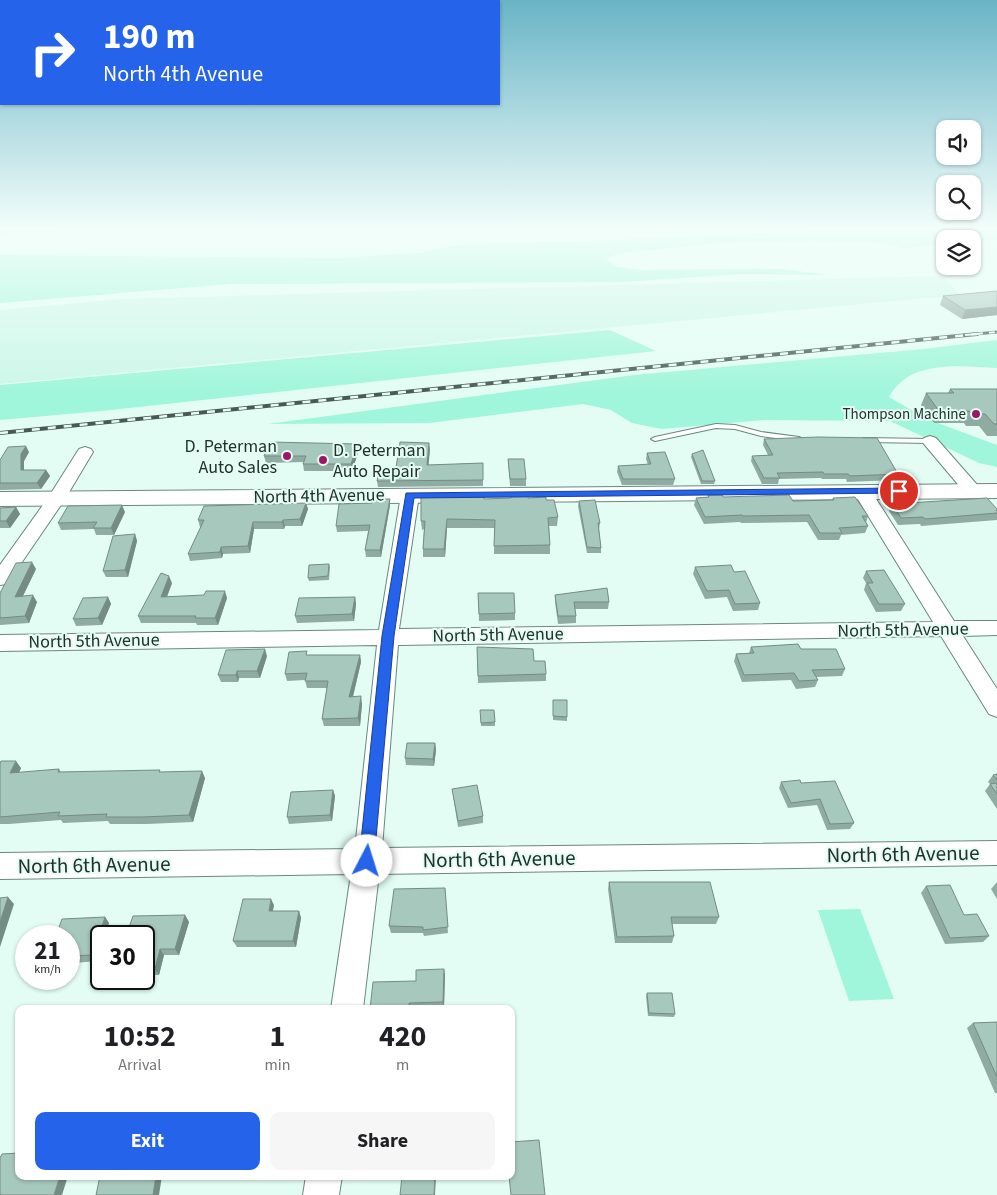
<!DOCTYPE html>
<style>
body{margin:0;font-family:"Source Sans 3",sans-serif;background:#f6f6f6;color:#202124;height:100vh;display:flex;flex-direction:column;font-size:19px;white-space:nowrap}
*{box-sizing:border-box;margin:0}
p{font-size:16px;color:#757577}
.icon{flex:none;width:28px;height:28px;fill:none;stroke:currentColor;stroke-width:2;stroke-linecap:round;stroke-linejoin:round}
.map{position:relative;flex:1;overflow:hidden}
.panel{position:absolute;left:15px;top:1005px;width:500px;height:175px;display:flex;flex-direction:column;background:#fff;border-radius:10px;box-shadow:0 1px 4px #0004}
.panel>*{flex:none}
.banner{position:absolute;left:0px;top:0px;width:500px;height:105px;box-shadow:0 1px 4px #0004;background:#2563eb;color:#fff;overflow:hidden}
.buttons{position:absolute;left:936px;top:120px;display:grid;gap:10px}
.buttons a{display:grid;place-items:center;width:45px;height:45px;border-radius:10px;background:#fff;box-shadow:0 1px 4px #0004;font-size:25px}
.speed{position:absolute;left:15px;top:925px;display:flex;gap:10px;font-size:25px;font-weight:700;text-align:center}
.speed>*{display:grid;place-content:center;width:65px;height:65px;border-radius:50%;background:#fff;box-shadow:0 1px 4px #0004;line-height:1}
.speed small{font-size:12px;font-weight:400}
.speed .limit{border:2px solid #111;border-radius:8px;background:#fff;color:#111}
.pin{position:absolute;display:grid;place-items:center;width:42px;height:42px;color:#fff;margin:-21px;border:2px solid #fff;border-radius:50%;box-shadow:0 1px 5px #0007}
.me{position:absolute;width:55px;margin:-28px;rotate:5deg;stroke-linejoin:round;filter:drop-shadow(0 0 4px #0008)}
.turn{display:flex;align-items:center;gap:18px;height:105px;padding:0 20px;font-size:22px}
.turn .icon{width:65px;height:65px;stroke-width:2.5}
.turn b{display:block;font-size:35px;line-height:42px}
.eta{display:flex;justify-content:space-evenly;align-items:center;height:85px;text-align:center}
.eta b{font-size:30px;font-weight:700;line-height:35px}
.primary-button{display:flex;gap:10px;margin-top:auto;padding:10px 20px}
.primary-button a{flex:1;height:58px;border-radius:10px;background:#2563eb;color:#fff;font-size:20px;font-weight:700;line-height:58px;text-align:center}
.primary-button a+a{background:#f6f6f6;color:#202124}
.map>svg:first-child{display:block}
.built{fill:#ccf7e8}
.green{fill:#a0f6da}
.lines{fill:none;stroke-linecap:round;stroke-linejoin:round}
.lane-casing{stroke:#6a887e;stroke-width:2}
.street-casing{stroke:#6a887e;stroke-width:2}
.secondary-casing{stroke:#6a887e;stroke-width:2}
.lane{fill:#fff;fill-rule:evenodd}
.street{fill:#fff;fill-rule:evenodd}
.secondary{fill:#fff;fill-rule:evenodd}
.rail-far1-casing{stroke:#495953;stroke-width:3}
.rail-casing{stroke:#495953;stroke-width:4}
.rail-far1{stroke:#e3fdf4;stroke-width:2;stroke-dasharray:6;stroke-linecap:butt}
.rail{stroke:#e3fdf4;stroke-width:2.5;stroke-dasharray:8;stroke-linecap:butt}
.wall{fill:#90aca2}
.shaded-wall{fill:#758c84}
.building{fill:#a7c8bc;stroke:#758c84}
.route{fill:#2563eb;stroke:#184099}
.poi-dot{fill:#9d1565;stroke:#e3fdf4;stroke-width:2}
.labels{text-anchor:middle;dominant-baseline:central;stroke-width:4;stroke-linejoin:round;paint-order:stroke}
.far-poi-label{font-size:15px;fill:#222f2a;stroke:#e3fdf4;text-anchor:end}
.poi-label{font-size:18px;fill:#222f2a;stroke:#e3fdf4;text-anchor:end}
.street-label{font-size:18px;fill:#222f2a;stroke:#e3fdf4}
.near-street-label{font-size:21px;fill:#222f2a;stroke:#e3fdf4}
</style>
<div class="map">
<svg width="997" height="1195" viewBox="0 0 997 1195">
<rect width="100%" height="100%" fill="#e3fdf4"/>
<path class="built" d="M943,276L960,295L0,384V310L121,299Z"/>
<path class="green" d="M0,227H180L0,234Z
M866,227H997V240L973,242L972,239H945V245L903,248L882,243L811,241L722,243L619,253L606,259L618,267L642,270L781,269L829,275L742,274L624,282L231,284L0,303V255L336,258L419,253L467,243L569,242L809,231H851Z
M610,330L656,351L102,411L0,420V385Z
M997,340V368C961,366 909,359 889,397L927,419L997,445V467L979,463L890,421L765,420L662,429L632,423L611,410L583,404L429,423L268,424L634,375L923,349Z
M860,909L894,999L849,1001L818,910Z"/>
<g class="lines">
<defs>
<path id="lane" d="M716,424L735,425L761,432L799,437L803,439L799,441L761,436L735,429L716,428L655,441L651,439L655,437Z
M863,438L930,439L934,441L930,443L866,442L862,440Z"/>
<path id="street" d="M930,436L936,438L979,487L982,491L979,495L973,496L967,495L924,444L922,441L924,438Z
M85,447L91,449L93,452L65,499L7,584L0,585V565L48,498L79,449Z
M862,486L868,487L871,491L954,621H997V635L963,636L997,689V717L989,714L941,636L398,645L382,848L997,841V865L379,874L363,1009H331L351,874L0,879V853L355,849L377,645L0,651V635L379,630L401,495L404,491L410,490L416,491L419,495L399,629L933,622L853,491L856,487Z
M306,1176H342L339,1195H303Z"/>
<path id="secondary" d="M997,484V498L0,506V492Z"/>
</defs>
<use href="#lane" class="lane-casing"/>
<use href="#street" class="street-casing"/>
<use href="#secondary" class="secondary-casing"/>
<use href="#lane" class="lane"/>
<use href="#street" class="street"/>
<use href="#secondary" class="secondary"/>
<defs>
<path id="rail-far1" d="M965,335L997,332"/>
<path id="rail" d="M0,433L977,334"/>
</defs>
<use href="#rail-far1" class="rail-far1-casing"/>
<use href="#rail" class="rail-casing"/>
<use href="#rail-far1" class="rail-far1"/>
<use href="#rail" class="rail"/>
</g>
<path class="wall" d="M997,291V315L962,319L940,305L943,296Z
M950,389H997V436H987L979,426H966L964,423H934L921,405L926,393H948Z
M764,439L898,474L896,480L847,482L846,479H822L821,478L779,479L778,484H762L751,461L752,456L768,455L763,445Z
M430,449L428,465L483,463V486L378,487L377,481L396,468Z
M359,450L352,471H304L303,464L304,462L266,463L264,456Z
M29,452L24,461V470H46L50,476L41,489L0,490V460Z
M647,453L675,479L673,485H622L617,472L618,466L648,465L646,459Z
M692,454L715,481L714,484H701L691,457Z
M508,459L526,479V486H510Z
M708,495L723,497L793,501L832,500L833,498L868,516L866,523L868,526L865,533L841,535L839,540H818L807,522L741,523L740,522L704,524L694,505L696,498L708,497Z
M528,498L546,500L558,517L557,526H549L550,545V554H494V528H447L445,557H423V549L424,529L422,530L421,521L484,499Z
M390,499V505L381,557H366L365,550L368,531L337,532L336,526L372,503Z
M579,501L600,523L599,529L601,548V553H587L578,506Z
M306,503L308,509L302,526H285L284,529H254L250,553L223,554L222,558L190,561L188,554L201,527H200L198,520Z
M892,504L997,509V520L921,526L920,524L898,525L889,511Z
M16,507L20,514L10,528H0V508Z
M125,512L114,535H96L94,529L61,530L58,523Z
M135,534L137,541L128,577H106L103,571Z
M329,564L330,567L329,580L309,581L308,578Z
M695,567L734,572L760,603L758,610L733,611L727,597L705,599L693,574Z
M36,569L23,596L37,602L29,623L0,625V593Z
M866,571L905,604L901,611L876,612L864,590L866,583L863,578Z
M172,583L167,597L227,598L218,625H197L196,623H141L138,616Z
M478,593L515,613V620L479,621Z
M555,595L609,602L608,609H575L576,616V623L558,624L555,602Z
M108,597L111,604L102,625L76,626L73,619Z
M355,597L356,604L354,621L297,623L295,616Z
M477,647L534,661L546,674V681L478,683Z
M751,647L801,649L845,669L842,676L816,677L818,680L815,687L796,689L791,680L742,682L734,661L736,654L749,653Z
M308,655H360L361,662L353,697L362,704L360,726H324L322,719L327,688H307L305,680L287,681L285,674Z
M267,656L260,678H239L238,682H221L218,675Z
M553,700L567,717V721L553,720Z
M480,710H494L495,726H481Z
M435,743L436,750L434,766L406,765L405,758Z
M0,764L21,768L19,773L59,769L61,772H161L205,778L193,822L147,824H110L108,821L63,823L61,820L9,824H0Z
M997,774V809L985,791L990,784L988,782L993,775Z
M781,782L801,783L854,823L850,829L827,830L817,805L788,808L779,788Z
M452,789L483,816V823L458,827Z
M333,790L335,796L332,821L289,824L287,817Z
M609,882L719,917L716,924H672L674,936L672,943H615L608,889Z
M997,882V899L991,889Z
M926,886L989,936L983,942L945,944L921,893Z
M445,888L448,933L424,936L423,933H391L389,926Z
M274,905L273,911H299L301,918L296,947H237L233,941Z
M185,915L189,922L179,955H164L159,975H144V936Z
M105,917L109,923L105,936H101L98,961L74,963L69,957L70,953H69V936Z
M444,969L445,975L444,1007L370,1009L416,981Z
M647,993L675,1014L674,1017L648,1016L646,996Z
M997,1022V1093H995L967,1028L973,1023Z"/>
<path class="shaded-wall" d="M997,307V315L962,319L965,310Z
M429,443L430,449L428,471L427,465Z
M358,444L359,450L352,471L351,464Z
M26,446L29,452L24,461V477L21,470V454Z
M46,470L50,476L41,489L37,483Z
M390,499V505L381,557L380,550Z
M306,503L308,509L302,526L300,519Z
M122,505L125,512L114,535L111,528Z
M16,507L20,514L10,528L6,521Z
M447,519V528L445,557L444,549Z
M283,520L285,526L284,529L282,522Z
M253,522L254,529L250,553L248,546Z
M135,534L137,541L128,577L125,570Z
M221,547L223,554L222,558L220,552Z
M32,562L36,569L19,604L15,597Z
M169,576L172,583L164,604L161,597Z
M225,591L227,598L218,625L215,618Z
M33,595L37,602L29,623L25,616Z
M108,597L111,604L102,625L98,618Z
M355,597L356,604L354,621L352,614Z
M265,649L267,656L260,678L257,671Z
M360,655L361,662L351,704L349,697Z
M237,671L239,678L238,682L236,675Z
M361,696L362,704L360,726L358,718Z
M435,743L436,750L434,766L433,759Z
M16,761L21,768L15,780L10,773Z
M202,771L205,778L193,822L189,815Z
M333,790L335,796L332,821L330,815Z
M8,897L14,904L0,947V922Z
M271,899L274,905L271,917L269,911Z
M299,911L301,918L296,947L293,941Z
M185,915L189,922L179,955L175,949Z
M105,917L109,923L105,936H101V950L98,961L93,955Z
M160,949L164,955L159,975L155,969Z
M444,969L445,975L444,1007L443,1002Z
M60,1176H68L62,1195H54Z
M156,1176H162L159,1195H153Z
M435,1176H436L435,1195H434Z"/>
<path class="building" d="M997,291V307L965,310L943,296Z
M950,389H997V424H994L985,414H972L969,411H939L926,393H954Z
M818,437L877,438L898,474L850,476L848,474H824L823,472L777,473L780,478H764L752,456L773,455L764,439Z
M269,442L358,444L351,464H303L306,456H264Z
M400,442L429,443L427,465L483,463V480L377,481L380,468H396Z
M26,446L21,454V470H46L37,483H0V460L8,447Z
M703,450L715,481H702L692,454Z
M665,452L675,479H623L618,466L651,464L647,453Z
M508,459H524L526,479H510Z
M511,495H528V498L546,497V500H554L558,517L548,518L550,545L494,546L495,520L447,519L444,549H423L425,521H421V496H484V499L511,498Z
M708,495H722L723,497L789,495L793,501L834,500L833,498L855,497L868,516H862L868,526L839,528L842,533H820L809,515L743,516L742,515L705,517L696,498L709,497Z
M987,498L997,509V513L925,519L923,517L901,518L892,504Z
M373,499H390L380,550H365L370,525L336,526L339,504L372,503Z
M595,500L600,523H598L601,548L587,547L579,501Z
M306,503L300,519L283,520L282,522H253L248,546L221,547L220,552L188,554L204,520H198L204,506Z
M122,505L111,528H93L97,522L58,523L68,506Z
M16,507L6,521H0V508Z
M135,534L125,570L103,571L113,536Z
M32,562L15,597L33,595L25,616L0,618V593L16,563Z
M329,564L328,576L308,578L309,565Z
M731,565L734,572L745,571L760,603L735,604L729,590L707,591L695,567Z
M884,570L905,604H879L867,583H873L866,571Z
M161,573L169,576L161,597L204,595L206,591H225L215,618H195L196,616H138Z
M607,588L609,602H574L576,616H558L555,595Z
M478,593H514L515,613L479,614Z
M108,597L98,618L73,619L83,598Z
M355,597L352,614L295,616L299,598Z
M798,644L801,649H836L845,669L812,670L818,680L799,681L794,673L744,675L736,654L754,653L751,647Z
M477,647L533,649L534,661H545L546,674L478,676Z
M265,649L257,671H237L236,675H218L226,650Z
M307,651L306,655H360L349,697L361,696L358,718L322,719L328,681H305L307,673L285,674L289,652Z
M553,700H567V717L553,716Z
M480,710H494L495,722L481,723Z
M407,743H435L433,759L405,758Z
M1,761H16L10,773L59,769L58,772L160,770L159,772L202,771L189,815L143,817H106L107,814L58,816L60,812L0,817V764Z
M997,774V780L993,775Z
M800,780L801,783L835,781L854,823L830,824L820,799L791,803L781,782Z
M997,783V794L990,784Z
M477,785L483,816L458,821L452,789Z
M333,790L330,815L287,817L291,792Z
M609,882H710L719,917H671L674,936L617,937Z
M950,885L964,915L977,914L989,936L950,938L926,886Z
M445,888L448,927L423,930V927L389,926L394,889Z
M8,897L0,922V898Z
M243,899H271L269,911H299L293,941H233Z
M185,915L175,949H160L155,969H144V936H126L133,916Z
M105,917L93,955L69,956L72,946H69V936H56L62,919Z
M444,969L443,1002L409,1003V1009H370L373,982L416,981V970Z
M647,993H672L675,1014L649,1013Z
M997,1022V1077L973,1023Z
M539,1140L545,1195H511L509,1176H511V1142Z
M19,1153V1176H60L54,1195H0V1158L2,1154Z
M100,1176H156L153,1195H96Z
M402,1176H435L434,1195H400Z"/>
<linearGradient id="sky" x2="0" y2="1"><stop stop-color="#69b4c7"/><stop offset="0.58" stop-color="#f2fefa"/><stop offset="1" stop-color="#f2fefa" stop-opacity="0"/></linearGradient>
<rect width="997" height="394" fill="url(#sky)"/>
<path class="route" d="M899,488L904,491L902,493L414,498L394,636L374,861L372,866L367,868L361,866L359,861L382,636L406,493Z"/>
<g class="poi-dot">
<circle cx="976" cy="414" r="5"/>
<circle cx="287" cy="456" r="5"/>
<circle cx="323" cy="460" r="5"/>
</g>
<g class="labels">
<g class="far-poi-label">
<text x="966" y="414">Thompson Machine</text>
</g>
<g class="poi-label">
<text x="277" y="446">D. Peterman<tspan x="277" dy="21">Auto Sales</tspan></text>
<text x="333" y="450" text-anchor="start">D. Peterman<tspan x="333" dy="21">Auto Repair</tspan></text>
</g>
<g class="street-label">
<text transform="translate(319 496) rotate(-1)">North 4th Avenue</text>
<text transform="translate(903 630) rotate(-1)">North 5th Avenue</text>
<text transform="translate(498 635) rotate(-1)">North 5th Avenue</text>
<text transform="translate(94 641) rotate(-1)">North 5th Avenue</text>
</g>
<g class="near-street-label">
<text transform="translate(903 854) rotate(-1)">North 6th Avenue</text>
<text transform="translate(499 859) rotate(-1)">North 6th Avenue</text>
<text transform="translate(94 865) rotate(-1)">North 6th Avenue</text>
</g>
</g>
</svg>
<div class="buttons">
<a><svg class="icon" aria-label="sound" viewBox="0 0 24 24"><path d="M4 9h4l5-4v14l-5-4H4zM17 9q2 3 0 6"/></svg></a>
<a><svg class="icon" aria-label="search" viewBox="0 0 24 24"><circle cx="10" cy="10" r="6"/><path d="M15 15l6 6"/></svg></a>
<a><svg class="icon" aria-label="layers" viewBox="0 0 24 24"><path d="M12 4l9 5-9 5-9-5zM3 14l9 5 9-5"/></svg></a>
</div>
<div class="speed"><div>21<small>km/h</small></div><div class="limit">30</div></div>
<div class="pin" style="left:899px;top:491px;background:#d93025"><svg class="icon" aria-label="arrive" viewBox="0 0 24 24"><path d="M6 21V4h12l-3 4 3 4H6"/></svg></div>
<svg class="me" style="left:367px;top:861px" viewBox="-20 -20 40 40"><circle r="19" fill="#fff"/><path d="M0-13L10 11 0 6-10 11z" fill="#2563eb"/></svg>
<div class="banner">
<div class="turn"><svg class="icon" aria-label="right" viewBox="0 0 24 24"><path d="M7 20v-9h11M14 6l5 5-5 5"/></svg><div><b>190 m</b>North 4th Avenue</div></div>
</div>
<section class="panel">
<div class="eta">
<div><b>10:52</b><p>Arrival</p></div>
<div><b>1</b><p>min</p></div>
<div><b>420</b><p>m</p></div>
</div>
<div class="primary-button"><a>Exit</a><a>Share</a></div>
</section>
</div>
